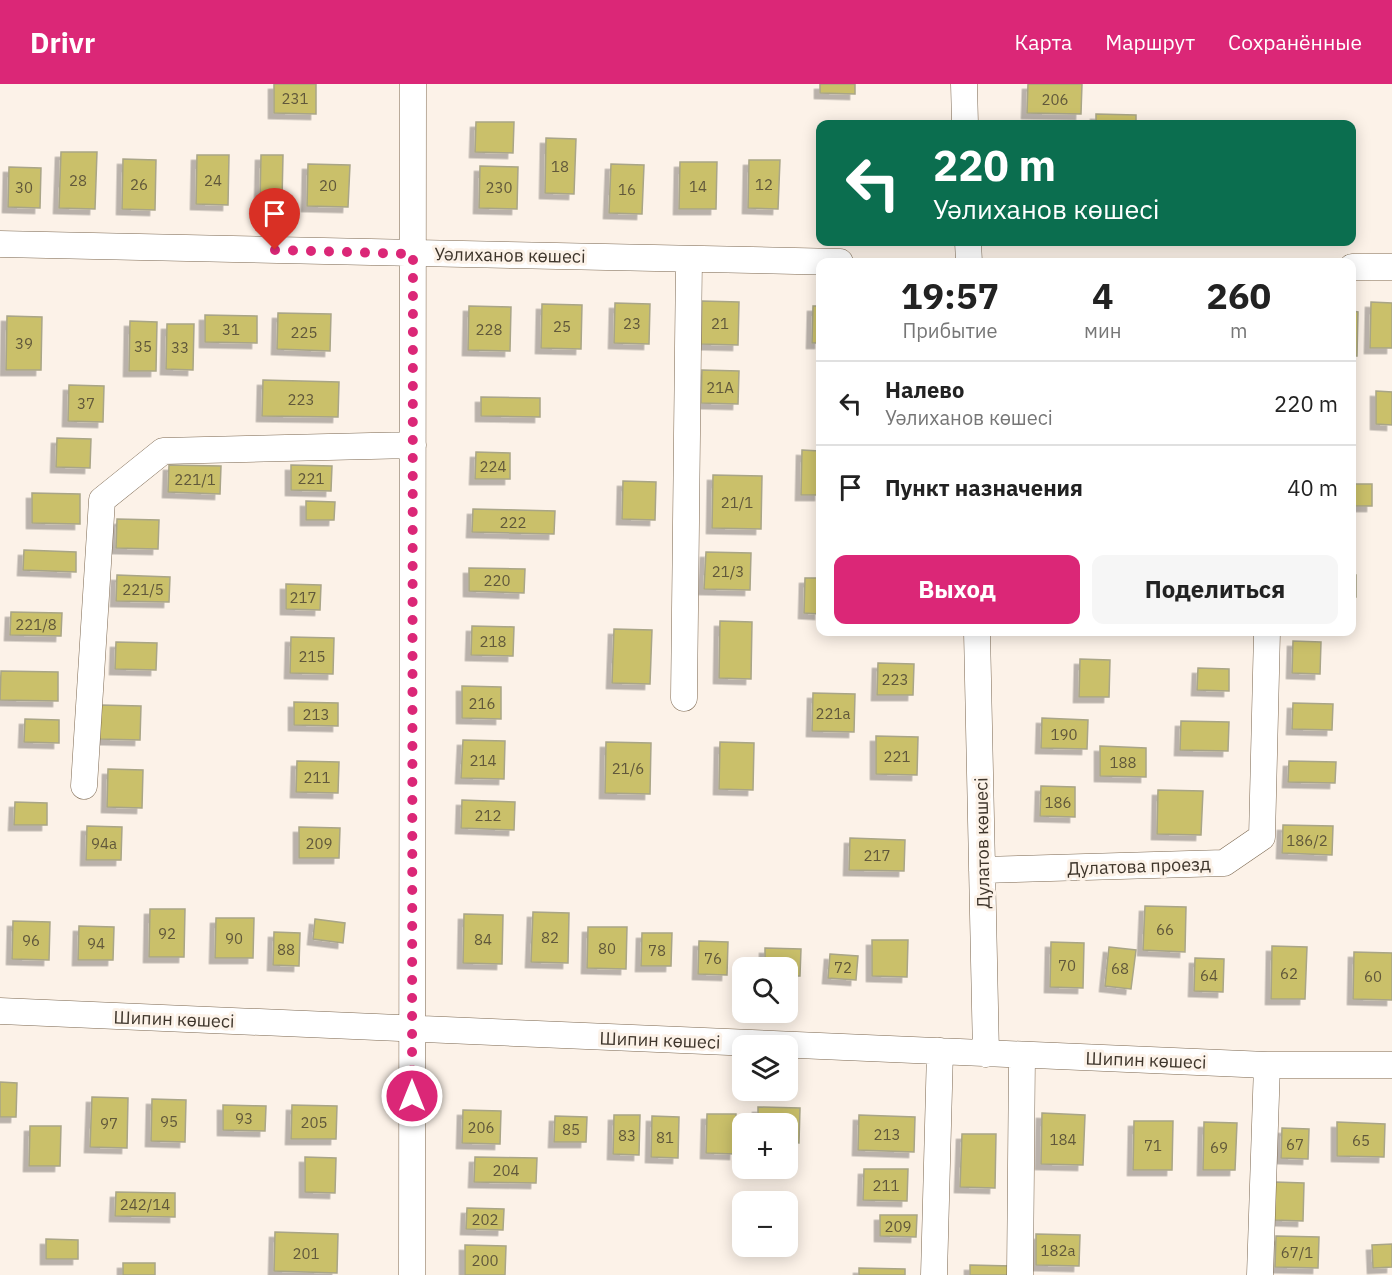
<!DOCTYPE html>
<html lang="ru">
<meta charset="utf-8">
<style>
body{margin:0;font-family:"IBM Plex Sans",sans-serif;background:#f6f6f6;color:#222;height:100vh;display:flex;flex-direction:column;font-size:22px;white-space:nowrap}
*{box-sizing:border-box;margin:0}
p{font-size:20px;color:#767676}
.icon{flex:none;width:33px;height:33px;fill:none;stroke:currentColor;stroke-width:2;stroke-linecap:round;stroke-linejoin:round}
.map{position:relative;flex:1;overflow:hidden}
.side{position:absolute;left:816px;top:174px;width:540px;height:378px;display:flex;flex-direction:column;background:#fff;border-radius:12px;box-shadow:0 3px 15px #0003}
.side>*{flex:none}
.hud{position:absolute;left:816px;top:36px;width:540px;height:126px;border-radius:12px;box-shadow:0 3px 15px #0003;background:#0b6e4f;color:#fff;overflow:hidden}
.fabs{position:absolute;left:732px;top:873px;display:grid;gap:12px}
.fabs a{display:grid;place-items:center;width:66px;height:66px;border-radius:12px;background:#fff;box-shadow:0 3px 15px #0003;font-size:30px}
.pin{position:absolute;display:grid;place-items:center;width:51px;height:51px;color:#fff;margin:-62px -26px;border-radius:50% 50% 50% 0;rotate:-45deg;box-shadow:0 0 6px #0007}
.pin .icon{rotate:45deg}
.me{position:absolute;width:66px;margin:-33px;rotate:0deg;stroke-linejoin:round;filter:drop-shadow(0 0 4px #0008)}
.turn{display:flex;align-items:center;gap:21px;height:126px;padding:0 18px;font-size:27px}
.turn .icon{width:78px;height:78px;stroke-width:2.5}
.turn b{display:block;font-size:42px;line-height:51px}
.eta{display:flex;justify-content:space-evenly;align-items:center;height:102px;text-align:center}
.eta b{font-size:36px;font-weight:700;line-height:42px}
.button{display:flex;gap:12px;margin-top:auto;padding:12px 18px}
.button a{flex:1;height:69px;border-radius:12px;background:#db2777;color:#fff;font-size:24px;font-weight:700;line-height:69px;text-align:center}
.button a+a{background:#f6f6f6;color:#222}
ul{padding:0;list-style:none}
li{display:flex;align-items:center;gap:18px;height:84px;padding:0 18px;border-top:2px solid #e0e0e0}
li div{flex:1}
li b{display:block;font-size:22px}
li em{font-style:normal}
header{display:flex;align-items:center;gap:36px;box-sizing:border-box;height:84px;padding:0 30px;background:#db2777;color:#fff}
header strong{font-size:28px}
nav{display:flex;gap:33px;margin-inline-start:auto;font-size:21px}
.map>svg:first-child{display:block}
.building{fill:#cac06b;stroke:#a9a587;stroke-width:1.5;filter:url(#shadow)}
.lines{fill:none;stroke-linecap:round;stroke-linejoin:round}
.minor-casing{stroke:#7c6851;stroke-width:27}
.minor{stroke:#fff;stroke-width:26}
.route{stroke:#db2777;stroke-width:10;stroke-dasharray:0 18}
.labels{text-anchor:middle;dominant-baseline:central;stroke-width:6;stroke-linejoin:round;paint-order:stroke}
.number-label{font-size:15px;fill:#61583b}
.street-label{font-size:18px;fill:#3e352b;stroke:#fcf2e8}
</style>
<header>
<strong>Drivr</strong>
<nav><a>Карта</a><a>Маршрут</a><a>Сохранённые</a></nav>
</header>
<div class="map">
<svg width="1392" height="1191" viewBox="0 0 1392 1191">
<defs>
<filter id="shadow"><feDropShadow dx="-5.5" dy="5.5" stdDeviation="0" flood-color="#0004"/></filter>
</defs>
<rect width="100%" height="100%" fill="#fcf2e8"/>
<path class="building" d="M274,0H316V30L274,29Z
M820,0H855V10L820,9Z
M1028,0H1082L1081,30L1027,29Z
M1096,30L1136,31V40H1096Z
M476,38H514L513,69L475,68Z
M546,54L576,55L574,110L545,109Z
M61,68H97L95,125L59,124Z
M197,71H229L228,121L196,120Z
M261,71H283L282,117L260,116Z
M123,75L156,76L155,126L122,125Z
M749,76H780L778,125L748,124Z
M680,78H717L716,125H679Z
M308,80L350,81L348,123L307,122Z
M611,80L644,81L642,130L609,129Z
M480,82L518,83L517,125L479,124Z
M9,83L41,84L40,124L8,123Z
M702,217L739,218L738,261L701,260Z
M1371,218L1392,219V264H1370Z
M615,219L650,220L649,260L614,259Z
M542,220L582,221L581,265L541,264Z
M469,222L511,223L510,267L468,266Z
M813,222H820V259H812Z
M1352,227L1358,228L1357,272H1352Z
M278,229L331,230L330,267L277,265Z
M205,231L257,232V259L205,258Z
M7,232L42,233L41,286H6Z
M130,237L157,238L156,287H129Z
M167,240H194L193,286L166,285Z
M702,286L739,287L738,320L701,319Z
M263,296L339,298L338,333L262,332Z
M69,301L104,302L103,338L68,337Z
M1376,307L1392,308V341L1376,340Z
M481,313L540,314V333L481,332Z
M57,354L91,355L90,384L56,383Z
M802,366L820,367V411H801Z
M476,368L510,369V395H475Z
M169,381L221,382L220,410L168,408Z
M291,381L332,382L331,407L291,406Z
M713,391L762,392L761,445L712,444Z
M623,397L656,398L655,436L622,435Z
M1352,400H1372V422H1352Z
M32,409L80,410V440L32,439Z
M306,417L335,418L334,436H306Z
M473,425L555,427L554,450L472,448Z
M117,435L159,436L158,465L116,464Z
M24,466L76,468V488L23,486Z
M706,468L751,469L750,506L704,505Z
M469,484L525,485L524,509L469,507Z
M117,491L170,493L169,518L116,517Z
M1352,491H1356V513H1352Z
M805,494H820V530L804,529Z
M286,500L321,501L320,526L286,525Z
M11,528L62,529L61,552L10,551Z
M720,537L752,538L751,595L719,594Z
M472,542L514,543L513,572L471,571Z
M614,545L652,546L650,600L612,599Z
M291,553L334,554L333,590L290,589Z
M1293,557L1321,558L1320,590L1292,589Z
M116,558L157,559L156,586L115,585Z
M1080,575L1110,576L1109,613H1079Z
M878,579L914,580L913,611H877Z
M1198,584L1229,585V607L1197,606Z
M1,587L58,588V617L0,616Z
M462,602L501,603V635L462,634Z
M813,609L855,610L854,648L812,647Z
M294,618L338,619V642L294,641Z
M1293,619L1333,620L1332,646L1292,645Z
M100,621L141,622L140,656L99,655Z
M1042,634L1088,636L1087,665L1041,664Z
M25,635L59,636V659L24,658Z
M1181,637L1229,638L1228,667L1180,666Z
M876,652L918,653L917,691L876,690Z
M463,656L505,657L504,695L461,694Z
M606,658L651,659L650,710L605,709Z
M720,658L754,659L753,706L719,705Z
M1100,662L1146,664V693L1100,692Z
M297,677L339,678L338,709L296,708Z
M1289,677L1336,678L1335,699L1288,698Z
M108,685L143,686L142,724L107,723Z
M1041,702L1075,703V733L1040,732Z
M1158,706L1203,707L1201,751L1157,750Z
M462,716L515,718L514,746L461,744Z
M15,718L47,719V741H14Z
M1283,741L1333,742L1332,771L1282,769Z
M87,742L122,743L121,776H86Z
M299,743L340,744L339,774H299Z
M850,754L905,756L904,787L849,786Z
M1145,822L1186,823L1185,868L1143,866Z
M150,825H185L184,873H149Z
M533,828L569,829L568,879L531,878Z
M464,830L503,831L502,880L463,879Z
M216,834H254L253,874H215Z
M315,835L345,839L343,859L313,855Z
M13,837L50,838L49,876L12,875Z
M79,842L114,843L113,876H78Z
M588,843H627L626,885L587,884Z
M274,848L300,849L299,882L273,881Z
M642,849H672L671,882H641Z
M872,856H908L907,893L872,892Z
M699,857L728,858L727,891L698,890Z
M1051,858L1084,859L1083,904L1050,903Z
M1272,862L1307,863L1305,915H1271Z
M1109,863L1136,866L1131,905L1105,902Z
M765,864L801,865L800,892H788V884H765Z
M1354,868L1392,869V916L1353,915Z
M830,870L858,872L856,896L828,894Z
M1195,874L1224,875L1223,908L1194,907Z
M0,998L17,999L16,1033H0Z
M92,1013L128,1014L127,1064L90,1063Z
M152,1015L186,1016L185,1058L151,1057Z
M223,1021L266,1022L265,1047L223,1046Z
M292,1021L337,1022L336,1055H291Z
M758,1023L800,1024L799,1059L788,1058V1040H758Z
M463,1026L501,1027L500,1060L462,1059Z
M1042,1029L1085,1031L1083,1081L1041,1080Z
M707,1030H736L735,1070L706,1069Z
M614,1031H640L639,1071L613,1070Z
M859,1031L915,1033L914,1068L858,1066Z
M555,1032L587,1033L586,1058H554Z
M652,1032L679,1033L678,1074L651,1073Z
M1134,1037H1173L1172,1086H1133Z
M1204,1038L1237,1039L1235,1086H1203Z
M1337,1038L1385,1040L1384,1073L1337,1072Z
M30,1042H61L60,1082H29Z
M1282,1044L1309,1045L1308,1075L1281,1074Z
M962,1050H996L995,1104L960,1103Z
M305,1073L336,1074L335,1109L305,1108Z
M475,1073L537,1074L536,1099L474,1098Z
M864,1085H908L907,1117L863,1116Z
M1275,1098L1304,1099L1303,1137L1274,1136Z
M116,1108L175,1109V1133L115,1132Z
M467,1124L504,1125L503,1146L466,1145Z
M880,1131H917L916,1153L880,1152Z
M275,1148L338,1150L337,1189L274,1187Z
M1036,1150L1080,1151L1079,1182L1036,1181Z
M1276,1152L1319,1153L1318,1184L1275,1183Z
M46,1155L78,1156V1175H46Z
M1392,1160V1183L1373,1184L1372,1161Z
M465,1161L506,1162L505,1191H465Z
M123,1179H155V1191H123Z
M970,1181L1012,1182V1191H970Z
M859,1184L905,1185V1191H859Z"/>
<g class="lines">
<defs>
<path id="minor" d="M964,0L965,40
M968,158L969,178
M0,160L840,178
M1352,183H1392
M977,548L986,970
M684,614L689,175
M84,702L102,416L163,367L413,361
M982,786L1224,779L1262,753L1267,548
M0,927L1267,981H1392
M412,1191L413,0
M934,1191L940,967
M1020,1191L1022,971
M1260,1191L1267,981"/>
</defs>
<use href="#minor" class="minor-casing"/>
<use href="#minor" class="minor"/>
</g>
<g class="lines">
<path class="route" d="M275,166L413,170L412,1012"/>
</g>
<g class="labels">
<g class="number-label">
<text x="295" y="14">231</text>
<text x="1055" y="15">206</text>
<text x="560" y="82">18</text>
<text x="78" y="96">28</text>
<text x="213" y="96">24</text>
<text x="139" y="100">26</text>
<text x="764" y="100">12</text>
<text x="328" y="101">20</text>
<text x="698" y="102">14</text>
<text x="24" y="103">30</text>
<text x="499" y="103">230</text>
<text x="627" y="105">16</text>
<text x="632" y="239">23</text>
<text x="720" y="239">21</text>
<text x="562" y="242">25</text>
<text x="231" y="245">31</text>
<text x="489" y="245">228</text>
<text x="304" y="248">225</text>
<text x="24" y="259">39</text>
<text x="143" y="262">35</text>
<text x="180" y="263">33</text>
<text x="720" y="303">21А</text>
<text x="301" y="315">223</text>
<text x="86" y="319">37</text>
<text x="493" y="382">224</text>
<text x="311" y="394">221</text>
<text x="195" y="395">221/1</text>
<text x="737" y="418">21/1</text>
<text x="513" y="438">222</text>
<text x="728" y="487">21/3</text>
<text x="497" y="496">220</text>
<text x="143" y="505">221/5</text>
<text x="303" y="513">217</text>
<text x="36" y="540">221/8</text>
<text x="493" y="557">218</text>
<text x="312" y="572">215</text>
<text x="895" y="595">223</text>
<text x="482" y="619">216</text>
<text x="833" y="629">221а</text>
<text x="316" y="630">213</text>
<text x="1064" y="650">190</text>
<text x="897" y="672">221</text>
<text x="483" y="676">214</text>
<text x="1123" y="678">188</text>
<text x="628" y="684">21/6</text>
<text x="317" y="693">211</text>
<text x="1058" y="718">186</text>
<text x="488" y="731">212</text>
<text x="1307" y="756">186/2</text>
<text x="104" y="759">94а</text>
<text x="319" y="759">209</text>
<text x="877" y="771">217</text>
<text x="1165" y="845">66</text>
<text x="167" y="849">92</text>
<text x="550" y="853">82</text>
<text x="234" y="854">90</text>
<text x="483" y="855">84</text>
<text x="31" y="856">96</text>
<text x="96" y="859">94</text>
<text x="607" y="864">80</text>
<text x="286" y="865">88</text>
<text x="657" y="866">78</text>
<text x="713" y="874">76</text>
<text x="1067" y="881">70</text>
<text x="843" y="883">72</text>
<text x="1120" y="884">68</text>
<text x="1289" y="889">62</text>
<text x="1209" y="891">64</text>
<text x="1373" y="892">60</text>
<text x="244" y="1034">93</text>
<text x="169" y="1037">95</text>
<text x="314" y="1038">205</text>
<text x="109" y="1039">97</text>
<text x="481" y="1043">206</text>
<text x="571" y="1045">85</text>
<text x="887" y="1050">213</text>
<text x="627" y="1051">83</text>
<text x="665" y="1053">81</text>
<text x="1063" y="1055">184</text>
<text x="1361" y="1056">65</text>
<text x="1295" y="1060">67</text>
<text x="1153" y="1061">71</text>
<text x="1219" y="1063">69</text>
<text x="506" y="1086">204</text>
<text x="886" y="1101">211</text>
<text x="145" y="1120">242/14</text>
<text x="485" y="1135">202</text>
<text x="898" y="1142">209</text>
<text x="1058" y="1166">182а</text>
<text x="1297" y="1168">67/1</text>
<text x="306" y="1169">201</text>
<text x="485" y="1176">200</text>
</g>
<g class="street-label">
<text transform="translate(510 171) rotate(1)">Уәлиханов көшесі</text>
<text transform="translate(982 759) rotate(-91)">Дулатов көшесі</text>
<text transform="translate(1139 782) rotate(-2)">Дулатова проезд</text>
<text transform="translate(174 935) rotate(2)">Шипин көшесі</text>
<text transform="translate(660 956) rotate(2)">Шипин көшесі</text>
<text transform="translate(1146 976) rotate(2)">Шипин көшесі</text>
</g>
</g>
</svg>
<div class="fabs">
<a><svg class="icon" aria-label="search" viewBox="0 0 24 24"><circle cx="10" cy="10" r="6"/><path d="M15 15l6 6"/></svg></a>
<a><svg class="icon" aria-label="layers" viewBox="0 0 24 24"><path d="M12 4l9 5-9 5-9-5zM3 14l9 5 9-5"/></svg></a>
<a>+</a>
<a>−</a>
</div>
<div class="pin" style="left:275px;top:166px;background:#d93025"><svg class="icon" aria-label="arrive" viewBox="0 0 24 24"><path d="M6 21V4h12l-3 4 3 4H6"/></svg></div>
<svg class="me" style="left:412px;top:1012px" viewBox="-20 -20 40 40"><circle r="17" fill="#db2777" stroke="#fff" stroke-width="3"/><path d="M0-11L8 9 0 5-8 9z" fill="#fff"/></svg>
<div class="hud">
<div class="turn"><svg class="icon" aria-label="left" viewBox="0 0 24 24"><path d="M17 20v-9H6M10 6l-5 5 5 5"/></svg><div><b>220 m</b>Уәлиханов көшесі</div></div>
</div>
<section class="side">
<div class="eta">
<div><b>19:57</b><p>Прибытие</p></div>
<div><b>4</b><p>мин</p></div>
<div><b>260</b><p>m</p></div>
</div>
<ul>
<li><svg class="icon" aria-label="left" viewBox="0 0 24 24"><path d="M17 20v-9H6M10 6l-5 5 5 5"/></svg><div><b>Налево</b><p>Уәлиханов көшесі</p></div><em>220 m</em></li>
<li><svg class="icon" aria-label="arrive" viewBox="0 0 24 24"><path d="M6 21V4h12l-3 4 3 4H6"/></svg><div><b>Пункт назначения</b></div><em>40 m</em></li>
</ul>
<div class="button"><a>Выход</a><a>Поделиться</a></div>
</section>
</div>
